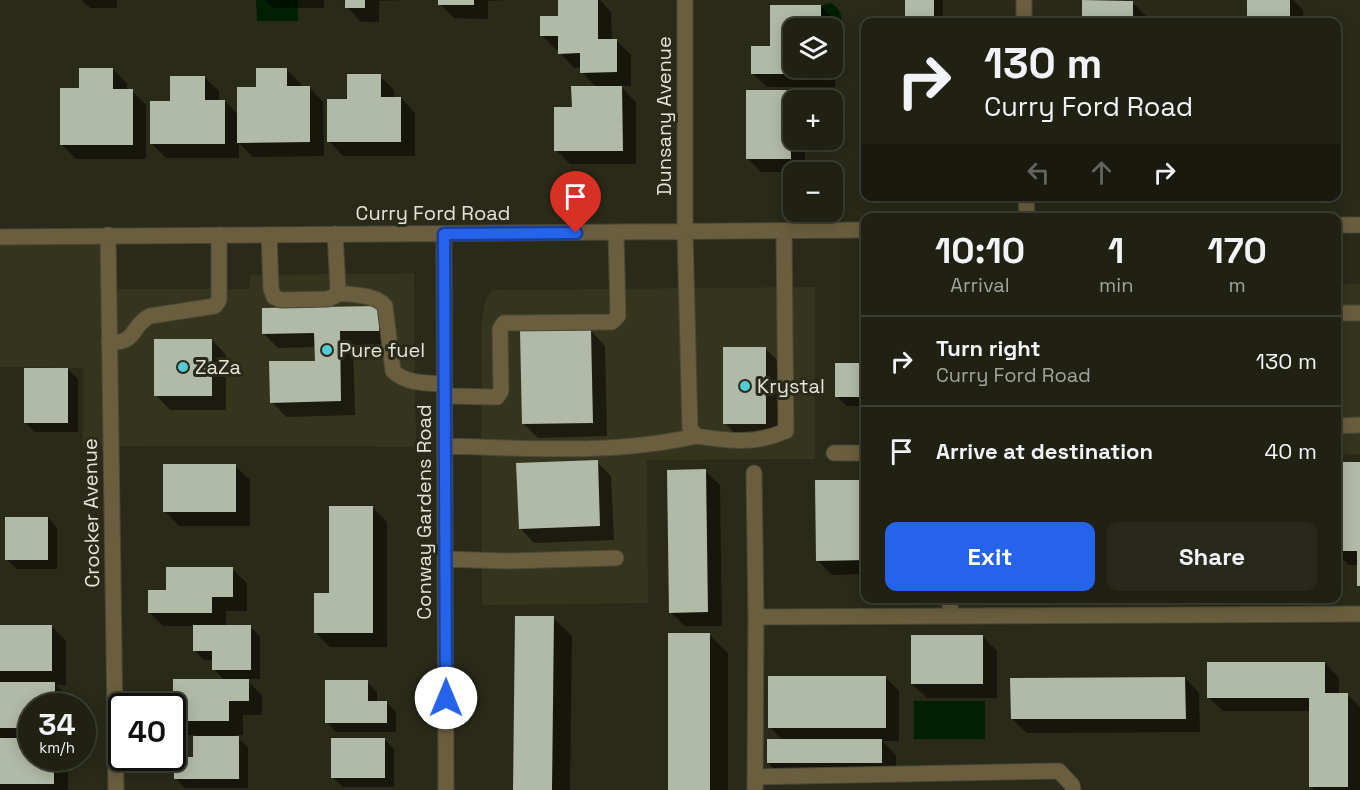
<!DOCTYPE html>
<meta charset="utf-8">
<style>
body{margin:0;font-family:"Space Grotesk",sans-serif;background:#28281c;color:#f1f3f6;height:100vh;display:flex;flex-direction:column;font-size:22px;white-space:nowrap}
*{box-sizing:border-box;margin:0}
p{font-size:20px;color:#a2a3a0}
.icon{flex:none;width:33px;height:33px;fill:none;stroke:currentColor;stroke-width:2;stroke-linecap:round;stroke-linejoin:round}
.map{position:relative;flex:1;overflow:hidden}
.drawer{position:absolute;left:861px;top:213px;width:480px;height:390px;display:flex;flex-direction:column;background:#202013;border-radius:12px;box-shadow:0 3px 15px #0003,0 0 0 2px #3d3e33}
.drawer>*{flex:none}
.top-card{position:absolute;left:861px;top:18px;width:480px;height:183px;border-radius:12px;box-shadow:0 3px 15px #0003,0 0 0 2px #3d3e33;background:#202013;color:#f1f3f6;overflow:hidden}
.controls{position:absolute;left:783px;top:18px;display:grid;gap:12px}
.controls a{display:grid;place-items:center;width:60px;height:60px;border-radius:12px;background:#202013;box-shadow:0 3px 15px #0003,0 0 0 2px #3d3e33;font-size:30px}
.speed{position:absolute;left:18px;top:693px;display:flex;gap:12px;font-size:30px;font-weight:700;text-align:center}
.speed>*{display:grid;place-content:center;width:78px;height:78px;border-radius:50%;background:#202013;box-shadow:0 3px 15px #0003,0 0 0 2px #3d3e33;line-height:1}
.speed small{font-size:15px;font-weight:400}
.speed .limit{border:3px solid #111;border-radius:9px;background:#fff;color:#111}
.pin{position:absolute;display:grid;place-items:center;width:51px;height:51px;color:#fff;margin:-62px -26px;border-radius:50% 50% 50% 0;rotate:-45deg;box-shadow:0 0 6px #0007}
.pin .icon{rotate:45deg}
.me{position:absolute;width:66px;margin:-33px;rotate:0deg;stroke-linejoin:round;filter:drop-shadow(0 0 4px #0008)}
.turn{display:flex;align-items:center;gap:21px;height:126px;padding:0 24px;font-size:27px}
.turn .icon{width:78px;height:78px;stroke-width:2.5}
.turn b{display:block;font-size:42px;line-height:51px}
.lanes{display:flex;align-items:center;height:57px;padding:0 24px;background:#0003;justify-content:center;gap:30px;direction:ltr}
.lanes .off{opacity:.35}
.eta{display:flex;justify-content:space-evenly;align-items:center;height:102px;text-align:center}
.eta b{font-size:36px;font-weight:600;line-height:42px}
.primary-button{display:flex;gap:12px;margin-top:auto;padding:12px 24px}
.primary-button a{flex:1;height:69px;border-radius:12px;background:#2563eb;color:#fff;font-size:24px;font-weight:600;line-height:69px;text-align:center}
.primary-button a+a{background:#28281c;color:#f1f3f6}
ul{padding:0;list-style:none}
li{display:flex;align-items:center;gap:18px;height:90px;padding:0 24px;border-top:2px solid #3d3e33}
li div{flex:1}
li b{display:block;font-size:22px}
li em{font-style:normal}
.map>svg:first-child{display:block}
.built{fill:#35341d}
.water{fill:#001f03}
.shadow{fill:#0007;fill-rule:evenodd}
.building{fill:#b1baa6}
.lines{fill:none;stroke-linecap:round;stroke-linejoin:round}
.minor-casing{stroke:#484838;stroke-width:17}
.minor{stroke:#6a5e3e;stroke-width:15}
.route-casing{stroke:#184099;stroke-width:15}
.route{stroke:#2563eb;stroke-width:10}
.poi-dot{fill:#51ccd5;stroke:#2a2a19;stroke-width:2}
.labels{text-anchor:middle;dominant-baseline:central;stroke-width:6;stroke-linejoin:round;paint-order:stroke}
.street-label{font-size:20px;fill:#e3e3d8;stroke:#2a2a19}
.poi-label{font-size:20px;fill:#e3e3d8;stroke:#2a2a19;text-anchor:start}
</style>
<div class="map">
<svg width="1360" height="790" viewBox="0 0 1360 790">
<rect width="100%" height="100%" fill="#2a2a19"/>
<path class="built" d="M110,238L111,289H249L250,275L414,273L416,447L83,446V368L0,367V239Z
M1336,284H1360V454H1337Z
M815,287V459L647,460L648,603L482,605L481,328L484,306L487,297L493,290Z"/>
<path class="water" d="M256,0H298V21H257Z
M830,3C844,8 844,26 835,37H833L832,28H825L821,8L823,5Z
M914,701H985V739H914Z"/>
<path class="shadow" d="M81,0H117V8H90Z
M265,0H324V8H273Z
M342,0H402L379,1V22H361L347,7V3Z
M440,0H504L488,1V19L454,18L440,4Z
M559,0H600L611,12L612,40H616L631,55V86H620L636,102V164H570L556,150L573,109L597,88L582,72V67L574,68L560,53V50H556L542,35L560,18Z
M906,0H943V22H906Z
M1084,0H1129V2H1132L1147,17V22H1084Z
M1248,0H1293L1303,10V22H1248Z
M771,6H821L835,21V87H767L752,73L771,47ZM794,28H832V68H794Z
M113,69L127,84V91H132L146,105V159H76L61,144L81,89Z
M286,69L301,84V87H309L323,102L324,156L253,157L239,143V158H166L152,144L171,102L204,77L219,91V101H225L238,115L258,89Z
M380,76L394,90V98H401L415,113V156H343L329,141L348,100Z
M791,91L800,100H794V140H805V172H761L747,158Z
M378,307L393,344L353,345L355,415L286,417L272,402L317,362L316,347L278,348L264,334Z
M591,331L605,346L607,436L538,438L523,423Z
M212,340L226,355V410H170L156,395Z
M766,349L780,363V438H739L725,423Z
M866,365V406H846L837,396Z
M68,369L78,379V432H35L25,422Z
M597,462L611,476L614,540L534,543L520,528Z
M1336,464H1360V588L1358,586V565H1349L1336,553Z
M235,466L250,480V526H179L165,511Z
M705,471L720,485L722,626H685L670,612Z
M866,481V574L832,575L817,560Z
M372,507L387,522V647H330L315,632L331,594Z
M48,518L57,528V569H17L7,560Z
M232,569L247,583V611H226V627H250L260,636V679H246L262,695V715H243V735H235L248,747V788H185L175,778L195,758V735H188L174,720L225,681L214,669V660H204L195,651V626H163L149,612L168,592Z
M1175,598H1248V601H1177Z
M553,618L572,636L570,790H515Z
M0,627H52L66,641V685H56L69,698V706H32V758H68V790H0Z
M709,634L728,653V790H669Z
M982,636L997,651V698H927L912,684Z
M1325,663L1339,678V694H1347L1360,707V790H1314L1311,787V711H1223L1208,697Z
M885,677L899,691V741H882L896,755V777H783L768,763L783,741L770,727Z
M1185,678L1199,693L1200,732L1027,733L1012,719Z
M367,682L377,692V702H386L396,712V732H336L327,722Z
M384,739L394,749V787H343L333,778Z"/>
<path class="building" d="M345,0H365V8H345Z
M438,0H474V5H438Z
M558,0H598V39H617V72L580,73V53L558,54V36H540V16H558Z
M905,0H934V22H905Z
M1082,0L1133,1V22H1082Z
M1247,0H1290V22H1247Z
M770,5H821V28H794V68H821V74H751V46H770Z
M79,68H113V89H133V145H60V88H79Z
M256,68H287V86H310V142L237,143V87H256Z
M347,74H381V97H401V142H327V99H347Z
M170,76H205V100H225V144H150V101H170Z
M571,86H622L623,151H554V107H572Z
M746,90H791V159H746Z
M379,306V331H340L341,401L270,403L269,361H315L314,333L262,334V308Z
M591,330L593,423L522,424L520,331Z
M154,339H212V396H154Z
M723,347H766V424H723Z
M835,363H866V397H835Z
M24,368H68V423H24Z
M598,460L600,526L519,529L516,463Z
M1336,462H1360V586H1357V551H1336Z
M163,464H236V512H163Z
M706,469L708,612L669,613L667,470Z
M815,480H866V560L816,561Z
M329,506H373V633H314V593H329Z
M5,517H48V560H5Z
M166,567H233V597H212V613H148V590H166Z
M515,616H554L552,790H513Z
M0,625H52V671H0Z
M193,625H251V670H212V651H193Z
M668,633H710V790H668Z
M911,635H983V684H911Z
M1207,662H1325V693H1348V787H1309V698H1207Z
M768,676H886V728H768Z
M1185,677L1186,719H1011L1010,678Z
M173,679H249V701H229V721H173Z
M325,680H368V701H387V723H325Z
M0,682H55V706H32V728H0Z
M193,736H239V779H174V757H193Z
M0,738H32V758H54V784H0Z
M331,738H385V778H331Z
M767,739H882V763H767Z"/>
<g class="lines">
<defs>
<path id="minor" d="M685,0V232L690,428L696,436C731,441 753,445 786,431L784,231
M1024,0V22
M1026,196L1027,218
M1336,225H1360
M444,234L446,790
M108,235L116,790
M269,235L271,289L274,297L281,300L328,299L335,296L338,289L335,234
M0,237L866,230
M337,293C352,295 375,294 385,306L393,371C406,384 427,383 445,384
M1336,313H1360
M109,343C139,342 129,327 150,316L215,306L219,300V235
M445,396L497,397L501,391L500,329L504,323L612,322L618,316L616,232
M1336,426L1360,425
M445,446C529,448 614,455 696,436
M834,453H866
M754,473L756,617L755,790
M445,559L505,561L616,558
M950,598V616
M756,617L1360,614
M755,777L1059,771L1072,785L1073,790"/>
</defs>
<use href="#minor" class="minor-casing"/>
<use href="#minor" class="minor"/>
</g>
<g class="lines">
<defs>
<path id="route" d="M446,698L444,234L576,233"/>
</defs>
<use href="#route" class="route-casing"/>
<use href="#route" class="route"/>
</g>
<g class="poi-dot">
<circle cx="327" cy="350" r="6"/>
<circle cx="183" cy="367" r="6"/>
<circle cx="745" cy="386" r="6"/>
</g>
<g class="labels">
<g class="street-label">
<text transform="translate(664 116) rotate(-90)">Dunsany Avenue</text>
<text x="433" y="213">Curry Ford Road</text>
<text transform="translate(424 512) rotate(-90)">Conway Gardens Road</text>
<text transform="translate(91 513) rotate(-91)">Crocker Avenue</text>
</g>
<g class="poi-label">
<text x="339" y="350">Pure fuel</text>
<text x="195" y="367">ZaZa</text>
<text x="757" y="386">Krystal</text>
</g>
</g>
</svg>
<div class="controls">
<a><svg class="icon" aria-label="layers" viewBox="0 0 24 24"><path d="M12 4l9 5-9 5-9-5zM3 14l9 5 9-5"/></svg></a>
<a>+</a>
<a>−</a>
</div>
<div class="speed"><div>34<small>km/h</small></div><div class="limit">40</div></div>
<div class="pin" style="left:576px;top:233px;background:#d93025"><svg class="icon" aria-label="arrive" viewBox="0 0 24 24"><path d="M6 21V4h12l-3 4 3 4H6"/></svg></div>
<svg class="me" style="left:446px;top:698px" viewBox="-20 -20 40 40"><circle r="19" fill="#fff"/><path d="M0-13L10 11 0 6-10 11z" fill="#2563eb"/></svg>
<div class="top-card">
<div class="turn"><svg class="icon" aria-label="right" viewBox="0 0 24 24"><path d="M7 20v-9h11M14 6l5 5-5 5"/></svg><div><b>130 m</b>Curry Ford Road</div></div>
<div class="lanes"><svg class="icon off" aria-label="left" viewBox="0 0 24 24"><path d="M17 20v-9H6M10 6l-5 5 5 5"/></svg><svg class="icon off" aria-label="ahead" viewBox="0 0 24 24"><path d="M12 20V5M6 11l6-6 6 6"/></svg><svg class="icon" aria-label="right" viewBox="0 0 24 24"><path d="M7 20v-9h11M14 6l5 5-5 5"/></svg></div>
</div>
<section class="drawer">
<div class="eta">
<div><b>10:10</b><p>Arrival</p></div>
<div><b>1</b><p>min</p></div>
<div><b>170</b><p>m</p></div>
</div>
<ul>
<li><svg class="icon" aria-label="right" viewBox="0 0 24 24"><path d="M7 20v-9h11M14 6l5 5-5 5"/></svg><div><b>Turn right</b><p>Curry Ford Road</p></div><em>130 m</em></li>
<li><svg class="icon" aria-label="arrive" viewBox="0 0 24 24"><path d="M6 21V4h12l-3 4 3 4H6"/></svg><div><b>Arrive at destination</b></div><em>40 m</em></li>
</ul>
<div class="primary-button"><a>Exit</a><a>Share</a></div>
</section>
</div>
